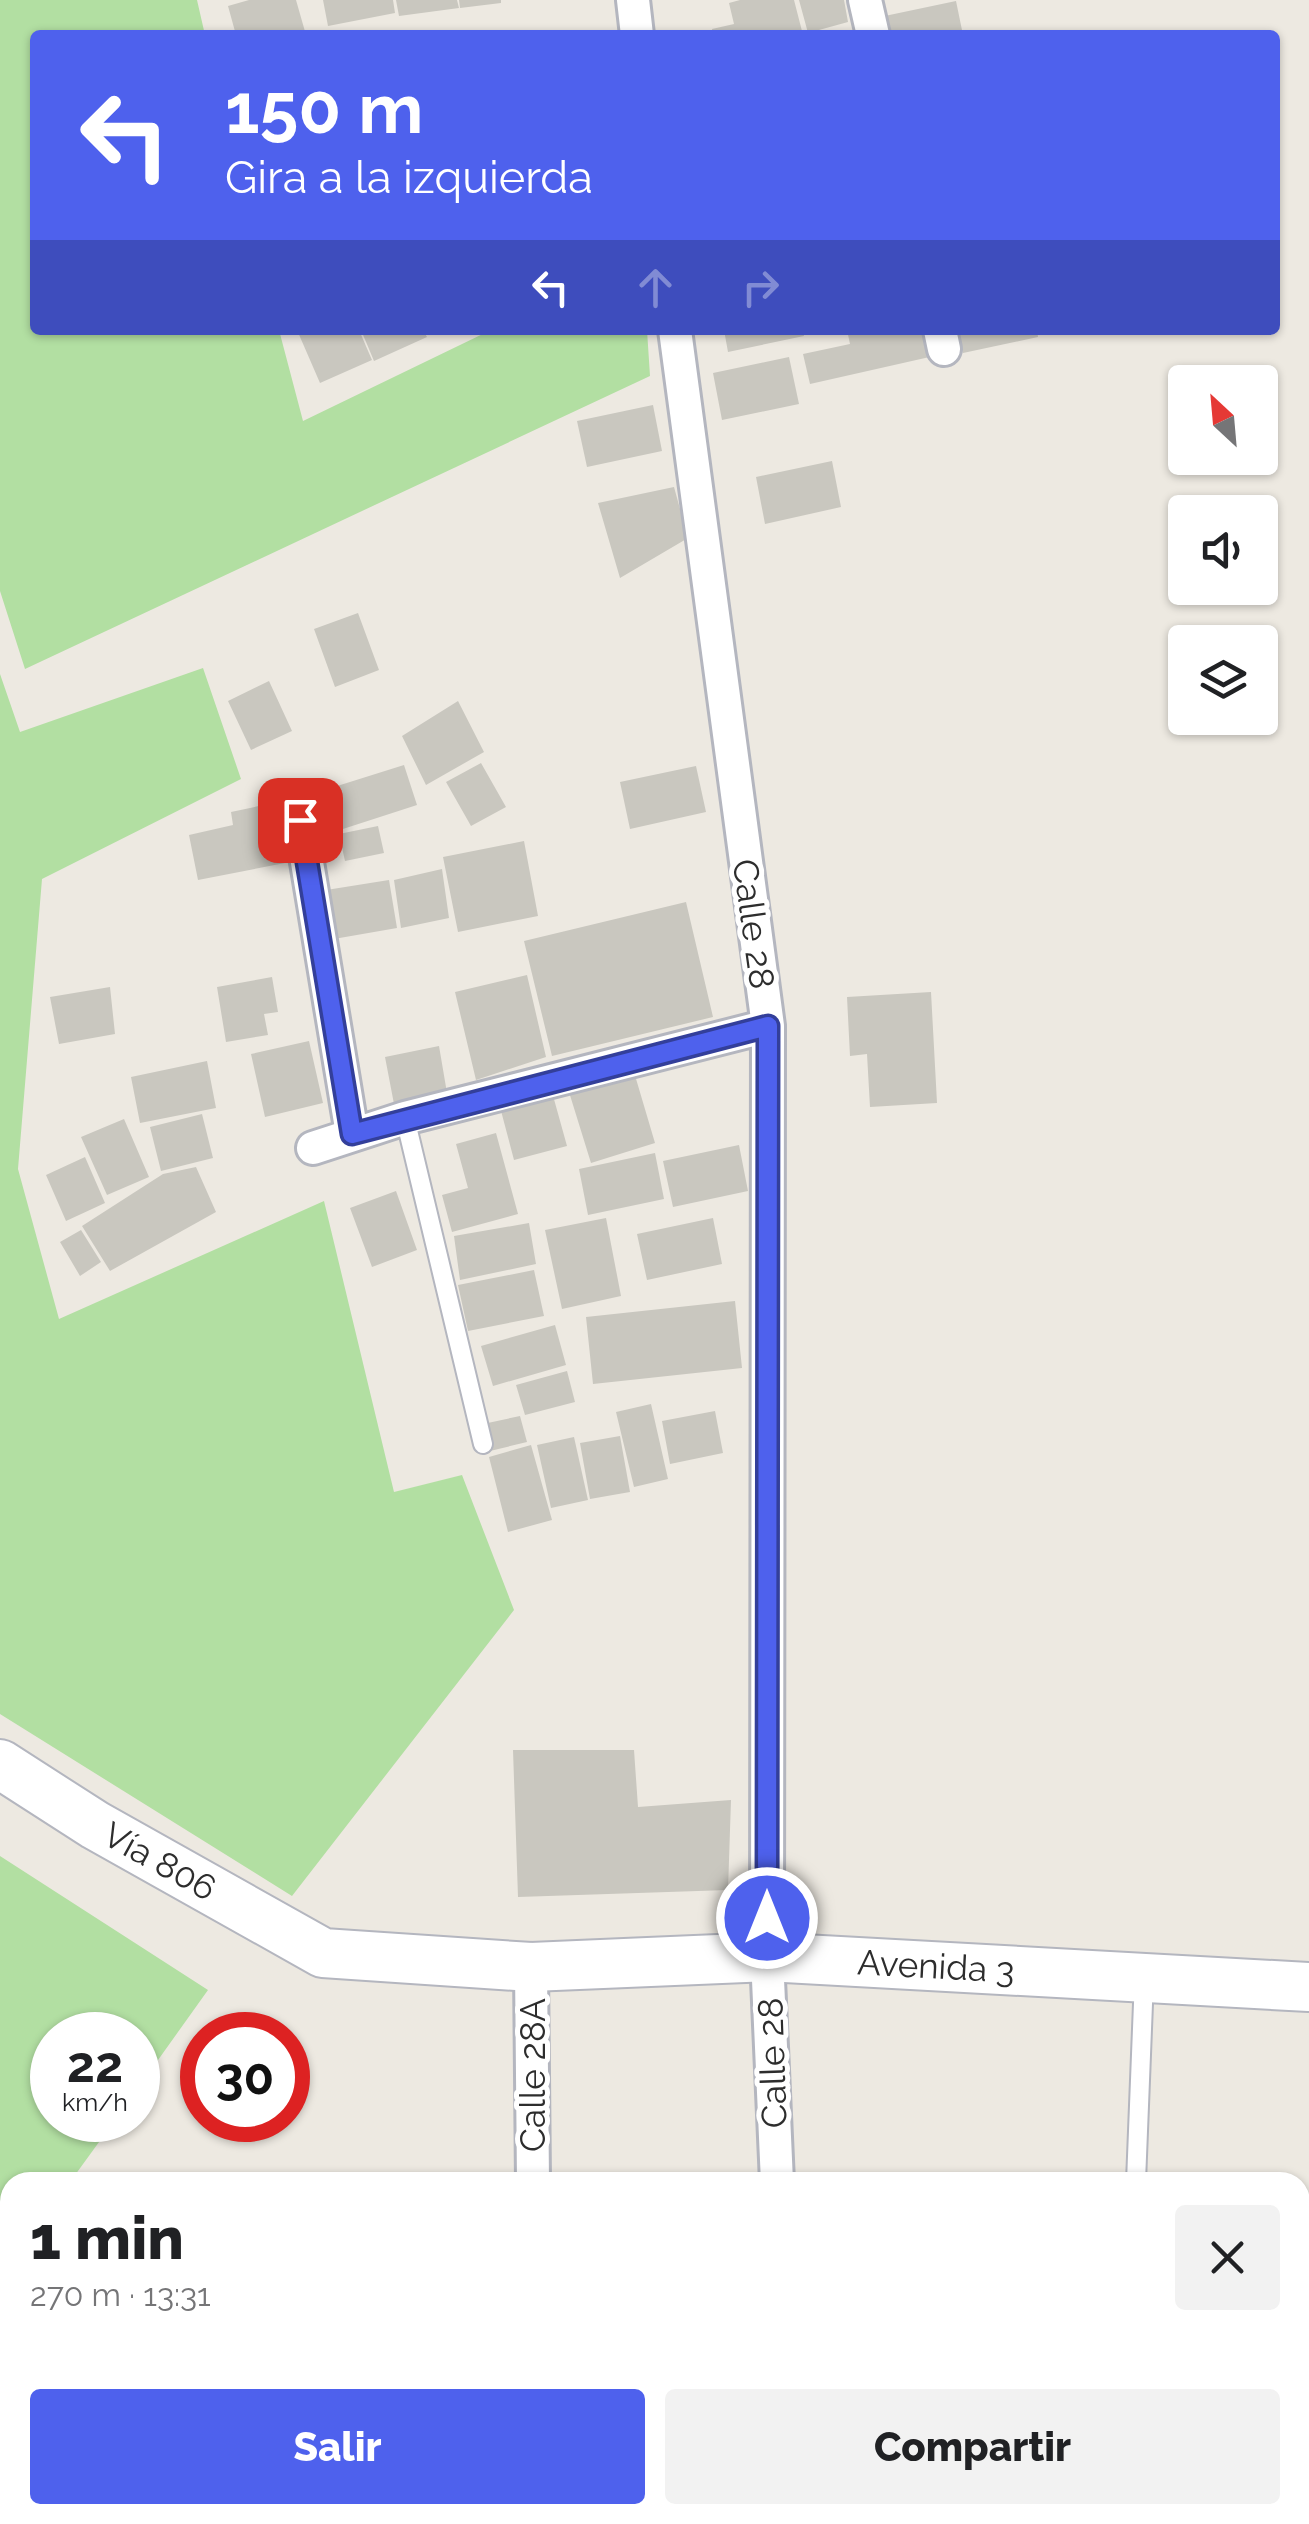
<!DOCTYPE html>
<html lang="es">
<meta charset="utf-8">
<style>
body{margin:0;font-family:Raleway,sans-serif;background:#f2f2f2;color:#202124;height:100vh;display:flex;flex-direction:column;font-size:38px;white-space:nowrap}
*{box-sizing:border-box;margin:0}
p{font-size:32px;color:#757577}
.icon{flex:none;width:55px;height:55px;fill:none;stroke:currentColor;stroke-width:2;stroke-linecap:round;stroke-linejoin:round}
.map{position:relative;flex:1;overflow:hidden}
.sheet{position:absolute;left:0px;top:2172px;width:1310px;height:352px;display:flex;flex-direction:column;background:#fff;border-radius:30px 30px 0 0;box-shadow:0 2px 8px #0004}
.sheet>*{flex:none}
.hud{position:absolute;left:30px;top:30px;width:1250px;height:305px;border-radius:10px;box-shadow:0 2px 8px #0004;background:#4e61ed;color:#fff;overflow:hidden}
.needle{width:65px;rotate:334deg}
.fabs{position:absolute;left:1168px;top:365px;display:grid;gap:20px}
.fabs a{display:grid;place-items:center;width:110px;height:110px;border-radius:10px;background:#fff;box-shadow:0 2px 8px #0004;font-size:50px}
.speed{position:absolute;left:30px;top:2012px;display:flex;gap:20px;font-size:50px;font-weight:700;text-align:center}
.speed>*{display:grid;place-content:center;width:130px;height:130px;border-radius:50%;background:#fff;box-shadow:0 2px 8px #0004;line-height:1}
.speed small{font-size:25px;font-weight:400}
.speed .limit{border:15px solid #d22;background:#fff;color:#111}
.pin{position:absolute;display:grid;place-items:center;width:85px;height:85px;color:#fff;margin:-42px;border-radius:20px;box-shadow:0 5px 15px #0006}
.me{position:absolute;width:110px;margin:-55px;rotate:0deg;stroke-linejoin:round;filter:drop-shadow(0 0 8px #0008)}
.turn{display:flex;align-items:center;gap:35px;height:210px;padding:0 30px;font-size:45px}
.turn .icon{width:130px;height:130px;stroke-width:2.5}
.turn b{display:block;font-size:70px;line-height:85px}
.lanes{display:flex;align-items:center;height:95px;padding:0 30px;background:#0003;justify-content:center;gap:50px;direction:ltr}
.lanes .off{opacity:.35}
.round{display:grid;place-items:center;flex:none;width:105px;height:105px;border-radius:10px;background:#f2f2f2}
.head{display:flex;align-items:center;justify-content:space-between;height:170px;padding:0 30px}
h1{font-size:60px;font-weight:800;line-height:75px}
.primary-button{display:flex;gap:20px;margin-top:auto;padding:20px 30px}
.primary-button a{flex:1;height:115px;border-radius:10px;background:#4e61ed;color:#fff;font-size:40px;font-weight:800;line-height:115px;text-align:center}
.primary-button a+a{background:#f2f2f2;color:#202124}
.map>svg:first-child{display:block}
.green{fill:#b2dfa2}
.building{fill:#c9c7bf}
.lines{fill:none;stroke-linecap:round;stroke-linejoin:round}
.lane-casing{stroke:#b4b6bf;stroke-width:22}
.street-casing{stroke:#b4b6bf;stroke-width:38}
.secondary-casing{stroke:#b4b6bf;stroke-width:52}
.lane{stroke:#fff;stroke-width:18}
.street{stroke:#fff;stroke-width:32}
.secondary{stroke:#fff;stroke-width:48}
.route-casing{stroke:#333f9a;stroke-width:25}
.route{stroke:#4e61ed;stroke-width:18}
.labels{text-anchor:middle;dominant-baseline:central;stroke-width:10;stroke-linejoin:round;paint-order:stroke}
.street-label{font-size:35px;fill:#2d2d2d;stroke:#fff}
</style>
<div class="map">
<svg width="1309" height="2524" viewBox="0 0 1309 2524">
<rect width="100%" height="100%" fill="#ede9e1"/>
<path class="green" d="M0,0H197L205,35H35V330H279L303,421L491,330H647L650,376L25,669L0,591Z
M203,668L241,779L42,879L18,1169L59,1319L324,1201L394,1492L462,1475L514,1610L292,1896L0,1714V674L20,732Z
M0,1856L208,1990L138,2088V2035H52V2120H115L70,2182H10V2267L0,2281Z"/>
<path class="building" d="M249,0H296L306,35H236L228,6Z
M323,0H393L395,13L328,26Z
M396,0H457L459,8L399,16Z
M459,0H501V3L460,8Z
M740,0H794L803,35H713L712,29L734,24L729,3Z
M799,0H844L848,22L808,33Z
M956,1L963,35H884L880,17Z
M297,330H359L372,360L320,383Z
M361,330H423L427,337L374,361Z
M724,330H803L804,336L728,352Z
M847,330H929L934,356L810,384L803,354L850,344Z
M958,330H1037L1038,337L963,353Z
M789,357L799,404L722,420L713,373Z
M653,405L662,451L587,467L577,421Z
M832,461L841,507L765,524L756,477Z
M674,487L688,538L620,578L598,503Z
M358,613L379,670L335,687L314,629Z
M269,681L292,731L251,750L228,701Z
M458,701L484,752L426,785L402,736Z
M481,763L506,807L471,826L446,782Z
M404,765L417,805L312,839L299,798Z
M696,766L706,812L630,829L620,782Z
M278,802L290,862L198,880L189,835L233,825L231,812Z
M378,826L384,853L345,861L339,834Z
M524,841L538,916L458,932L443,857Z
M442,869L449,918L401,928L394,880Z
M389,880L397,928L328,940L320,891Z
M686,902L713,1017L552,1056L524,941Z
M527,975L546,1057L476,1080L455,992Z
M272,977L278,1012L264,1014L268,1035L226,1042L217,987Z
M110,987L115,1034L59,1044L50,997Z
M931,992L937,1103L870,1107L867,1054L850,1056L847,997Z
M309,1041L323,1103L265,1117L251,1054Z
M439,1046L447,1093L394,1104L385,1057Z
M207,1061L216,1108L140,1123L131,1077Z
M634,1072L655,1143L591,1163L569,1092Z
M552,1092L567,1146L514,1160L500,1107Z
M202,1114L213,1158L161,1171L150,1127Z
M124,1119L149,1177L107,1195L81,1137Z
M496,1133L518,1214L452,1232L442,1195L468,1188L456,1144Z
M739,1145L748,1191L673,1207L663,1161Z
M655,1153L664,1199L588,1215L579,1169Z
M85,1157L105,1203L66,1221L46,1175Z
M196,1167L216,1212L110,1271L82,1226L163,1174Z
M396,1191L417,1250L372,1267L350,1208Z
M606,1218L621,1296L562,1309L545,1230Z
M713,1218L722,1264L647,1280L637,1234Z
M529,1223L536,1264L460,1280L454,1236Z
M81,1230L101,1262L80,1276L60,1242Z
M534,1270L544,1316L468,1331L458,1285Z
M735,1301L742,1368L593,1384L586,1317Z
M555,1325L566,1365L493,1386L481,1346Z
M567,1371L575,1402L525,1415L516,1385Z
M651,1404L668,1479L634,1487L616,1412Z
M715,1411L723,1453L670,1464L662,1421Z
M520,1416L527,1442L490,1451L483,1424Z
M620,1436L630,1492L590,1499L580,1443Z
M574,1437L588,1500L551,1508L537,1445Z
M531,1445L552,1520L508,1532L489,1457Z
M513,1750H634L638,1807L731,1800L728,1890L518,1897Z"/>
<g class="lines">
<defs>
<path id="lane" d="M405,1118L483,1444
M1136,2182L1144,1978
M1123,2524V2515"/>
<path id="street" d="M633,0L637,35
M865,0L873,35
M675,330L768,1026L767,1957L777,2182
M940,330L944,349
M300,820L352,1134
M313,1148L405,1118L768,1026
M531,1967L533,2182
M535,2515V2524
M791,2515V2524"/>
<path id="secondary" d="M0,1764L95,1825L323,1953L531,1967L767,1957L1309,1987"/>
</defs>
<use href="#lane" class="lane-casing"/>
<use href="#street" class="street-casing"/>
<use href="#secondary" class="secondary-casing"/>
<use href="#lane" class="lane"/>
<use href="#street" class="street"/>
<use href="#secondary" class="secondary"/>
</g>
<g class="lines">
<defs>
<path id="route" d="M300,820L352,1134L768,1026L767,1918"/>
</defs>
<use href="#route" class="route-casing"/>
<use href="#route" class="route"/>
</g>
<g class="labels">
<g class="street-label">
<text transform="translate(754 924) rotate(82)">Calle 28</text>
<text transform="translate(160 1861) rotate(29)">Vía 806</text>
<text transform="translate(936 1966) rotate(3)">Avenida 3</text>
<text transform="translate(772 2063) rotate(-92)">Calle 28</text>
<text transform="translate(532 2075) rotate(-90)">Calle 28A</text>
</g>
</g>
</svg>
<div class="fabs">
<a><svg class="needle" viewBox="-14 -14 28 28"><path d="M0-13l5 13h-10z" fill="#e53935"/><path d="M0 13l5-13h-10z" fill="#757577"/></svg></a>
<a><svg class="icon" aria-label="sound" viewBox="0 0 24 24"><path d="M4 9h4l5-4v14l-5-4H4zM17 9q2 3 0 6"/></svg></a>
<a><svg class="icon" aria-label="layers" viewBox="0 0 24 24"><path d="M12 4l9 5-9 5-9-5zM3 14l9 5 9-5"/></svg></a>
</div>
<div class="speed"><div>22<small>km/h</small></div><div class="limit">30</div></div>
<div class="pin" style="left:300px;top:820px;background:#d93025"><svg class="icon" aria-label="arrive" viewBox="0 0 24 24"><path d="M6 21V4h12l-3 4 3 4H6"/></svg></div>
<svg class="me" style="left:767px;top:1918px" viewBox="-20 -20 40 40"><circle r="17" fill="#4e61ed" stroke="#fff" stroke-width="3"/><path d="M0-11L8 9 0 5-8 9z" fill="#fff"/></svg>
<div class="hud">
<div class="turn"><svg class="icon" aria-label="left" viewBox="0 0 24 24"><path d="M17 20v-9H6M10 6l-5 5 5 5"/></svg><div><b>150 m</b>Gira a la izquierda</div></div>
<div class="lanes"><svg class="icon" aria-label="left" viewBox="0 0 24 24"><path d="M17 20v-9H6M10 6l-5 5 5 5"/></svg><svg class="icon off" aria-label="ahead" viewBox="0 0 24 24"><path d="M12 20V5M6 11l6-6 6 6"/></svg><svg class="icon off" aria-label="right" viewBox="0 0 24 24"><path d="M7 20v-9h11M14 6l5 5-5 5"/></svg></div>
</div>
<section class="sheet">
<div class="head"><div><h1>1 min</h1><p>270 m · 13:31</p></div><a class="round"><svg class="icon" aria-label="close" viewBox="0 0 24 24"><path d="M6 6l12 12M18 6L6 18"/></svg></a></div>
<div class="primary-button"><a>Salir</a><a>Compartir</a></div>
</section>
</div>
